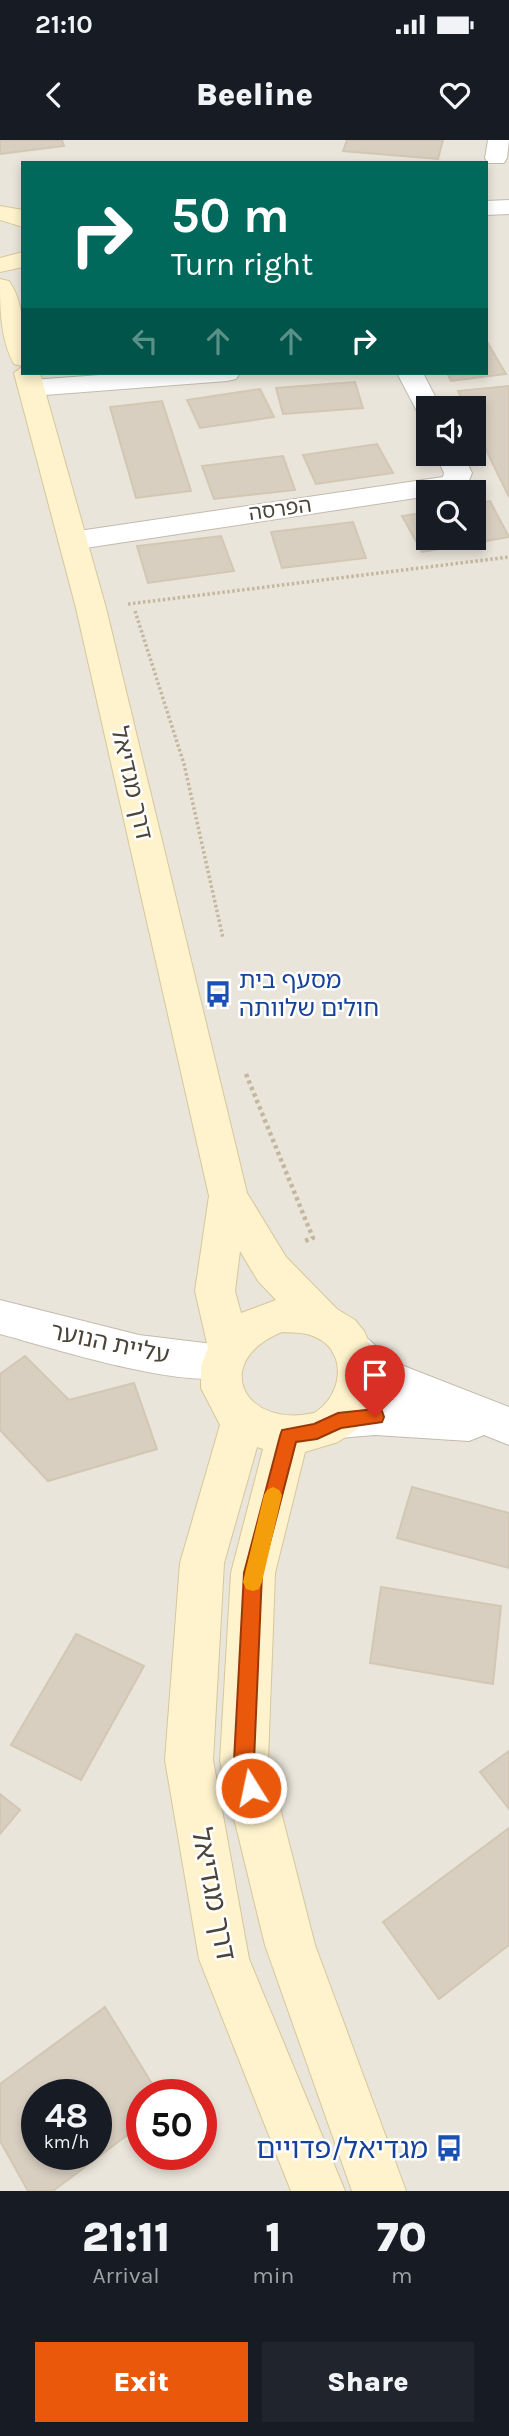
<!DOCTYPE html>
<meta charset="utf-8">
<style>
body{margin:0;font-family:Karla,"Noto Sans Hebrew",sans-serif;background:#20242c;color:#f1f3f6;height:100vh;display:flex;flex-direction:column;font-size:26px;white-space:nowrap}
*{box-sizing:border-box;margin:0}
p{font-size:23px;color:#9ea1a6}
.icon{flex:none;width:38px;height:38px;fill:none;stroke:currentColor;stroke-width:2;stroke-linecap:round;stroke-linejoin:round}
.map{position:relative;height:2051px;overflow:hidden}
.details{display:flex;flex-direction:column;background:#171b24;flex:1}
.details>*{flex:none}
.hud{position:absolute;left:21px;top:21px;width:467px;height:214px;border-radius:0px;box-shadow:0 4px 10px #0003;background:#00695c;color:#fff;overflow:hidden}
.fabs{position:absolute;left:416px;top:256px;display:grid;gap:14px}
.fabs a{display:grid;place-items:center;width:70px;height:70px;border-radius:0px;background:#171b24;box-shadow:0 4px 10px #0003;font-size:35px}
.speed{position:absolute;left:21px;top:1939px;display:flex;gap:14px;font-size:35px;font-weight:700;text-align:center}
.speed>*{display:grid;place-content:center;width:91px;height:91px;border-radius:50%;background:#171b24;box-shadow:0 4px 10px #0003;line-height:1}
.speed small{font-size:18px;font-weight:400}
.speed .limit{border:10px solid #d22;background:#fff;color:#111}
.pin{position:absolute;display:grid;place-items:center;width:60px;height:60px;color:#fff;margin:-72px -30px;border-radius:50% 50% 50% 0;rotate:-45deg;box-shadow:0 0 7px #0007}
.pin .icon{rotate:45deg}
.me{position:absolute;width:77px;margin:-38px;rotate:350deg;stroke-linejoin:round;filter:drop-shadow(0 0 5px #0008)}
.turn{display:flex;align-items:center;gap:24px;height:147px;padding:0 35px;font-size:32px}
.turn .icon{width:91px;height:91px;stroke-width:2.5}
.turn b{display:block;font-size:49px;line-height:60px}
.lanes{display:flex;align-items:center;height:66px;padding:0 35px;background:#0003;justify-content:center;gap:35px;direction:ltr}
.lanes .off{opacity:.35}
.eta{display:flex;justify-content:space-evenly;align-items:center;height:119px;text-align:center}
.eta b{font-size:42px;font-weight:800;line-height:49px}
.action{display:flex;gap:14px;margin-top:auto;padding:14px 35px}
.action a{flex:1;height:80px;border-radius:0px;background:#ea580c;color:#fff;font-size:28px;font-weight:800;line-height:80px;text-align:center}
.action a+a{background:#20242c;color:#f1f3f6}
.status{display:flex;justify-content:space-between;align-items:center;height:49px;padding:0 35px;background:#171b24;direction:ltr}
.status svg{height:19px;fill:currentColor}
header{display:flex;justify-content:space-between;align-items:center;height:91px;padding:0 35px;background:#171b24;font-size:32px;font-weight:800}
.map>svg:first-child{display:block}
.residential{fill:#eae5da;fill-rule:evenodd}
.building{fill:#d8cfc1;stroke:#d3c7b4;stroke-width:2;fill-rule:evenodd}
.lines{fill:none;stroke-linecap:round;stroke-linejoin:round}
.street-casing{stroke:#c2bbae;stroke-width:2}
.secondary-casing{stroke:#d6c79b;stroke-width:2}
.path-far1{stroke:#c4b79f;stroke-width:3.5;stroke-dasharray:2.5 2.5;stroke-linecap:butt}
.path{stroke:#c4b79f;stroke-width:4.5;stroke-dasharray:3.5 3.5;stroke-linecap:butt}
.street{fill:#fff;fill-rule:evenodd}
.secondary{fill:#fff3cd;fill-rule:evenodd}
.route{fill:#ea580c;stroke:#983908;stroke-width:2}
.slow{fill:#f59e0b}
.labels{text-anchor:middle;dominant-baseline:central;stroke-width:5;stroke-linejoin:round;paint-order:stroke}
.far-street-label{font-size:21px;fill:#4b4439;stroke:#fff}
.street-label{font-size:24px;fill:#4b4439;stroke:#fff}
.transit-label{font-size:24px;fill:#164399;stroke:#fff;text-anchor:start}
.near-street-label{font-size:28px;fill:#4b4439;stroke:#fff}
.near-transit-label{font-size:28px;fill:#164399;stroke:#fff;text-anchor:end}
</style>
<div class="status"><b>21:10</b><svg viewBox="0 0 49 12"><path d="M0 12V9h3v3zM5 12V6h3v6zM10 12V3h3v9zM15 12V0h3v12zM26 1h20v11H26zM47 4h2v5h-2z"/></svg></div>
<header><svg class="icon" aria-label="back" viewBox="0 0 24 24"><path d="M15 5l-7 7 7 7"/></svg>Beeline<svg class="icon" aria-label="heart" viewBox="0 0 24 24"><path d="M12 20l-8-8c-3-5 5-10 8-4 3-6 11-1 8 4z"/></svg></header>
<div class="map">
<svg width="509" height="2051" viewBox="0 0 509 2051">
<rect width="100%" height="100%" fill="#f6f3ec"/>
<path class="residential" d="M0,0H509V2051H0ZM23,23H486V233H23ZM429,268H474V313H429ZM429,352H474V397H429ZM37,1955H96V2014H37ZM142,1955H201V2014H142Z"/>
<path class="building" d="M0,0H62L64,6L0,14Z
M347,0H443L438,19L343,11Z
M486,200L506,234L451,241L447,233H486Z
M355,242L363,268L283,274L276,248Z
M509,246V357L474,285V268H466L458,251Z
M260,249L274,277L200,288L187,260Z
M162,261L191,351L136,358L110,267Z
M377,304L393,333L316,344L303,315Z
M283,316L295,350L214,359L202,326Z
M490,361L509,397L422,412L402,376L429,372V397H474V364Z
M353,382L366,418L282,428L271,392Z
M221,396L234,431L148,443L137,406Z
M25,1216L69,1260L134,1243L157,1309L48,1341L0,1290V1234Z
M412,1347L509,1373V1428L397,1398Z
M381,1447L501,1466L493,1544L370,1523Z
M76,1494L144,1526L81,1640L11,1605Z
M509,1611V1669L480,1632Z
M0,1654L20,1670L0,1694Z
M509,1688V1805L439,1859L383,1782Z
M105,1867L159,1955H142V1984L53,2051H28L0,2001V1944ZM37,1955H96V2014H37Z"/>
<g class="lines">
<defs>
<path id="street" d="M488,0H509L507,18L504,23H488L485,18Z
M509,60V74L486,75V61Z
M127,233H240L236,239L227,241L32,256L23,254L19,248L23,242L32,240Z
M397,233H423L441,268H429V279L420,277Z
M435,313H463L472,333L465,350L429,352V356L72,410L62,407L58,401L62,395L72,392L443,337L444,333Z
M0,1160L139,1195L221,1205L236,1211L242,1223L236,1235C189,1252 52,1208 0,1194Z
M353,1193L368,1199L396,1223L509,1267V1305L484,1295L469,1301L375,1295L339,1298L324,1293L318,1280L324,1267L339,1262L395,1260C369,1250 345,1237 332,1211L338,1199Z"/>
<path id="secondary" d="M0,66L23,70V87L0,80Z
M23,112V127L0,132V118Z
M0,139L9,141C26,165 23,197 23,226L14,224C0,199 0,167 0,139Z
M23,226V233H40L106,468L247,1053L286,1117L337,1169L355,1180L364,1191L380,1227L377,1253L356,1290L338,1302L305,1312L275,1433L268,1621L315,1805L406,2051H352L265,1805L220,1621L231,1433L263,1309L257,1307L224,1423L213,1620L249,1819L345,2051H291L199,1819L165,1620L180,1423L220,1285L201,1248V1226L208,1208L195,1151L209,1056L76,468L14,233ZM240,1111L258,1141L276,1160L241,1173L235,1151ZM282,1192C291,1193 302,1192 310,1195C349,1207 344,1255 314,1273C243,1289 210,1221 282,1192Z"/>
</defs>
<use href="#street" class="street-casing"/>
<use href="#secondary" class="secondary-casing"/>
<path class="path-far1" d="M128,464L509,417
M135,471L184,624L223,798"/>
<path class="path" d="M246,934L313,1098L302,1102"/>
<use href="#street" class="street"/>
<use href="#secondary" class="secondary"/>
</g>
<path class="route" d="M375,1269L382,1271L384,1277L382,1282L341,1288L317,1299L296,1302L262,1433L254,1621L261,1648L258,1655L251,1657L244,1655L234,1621L244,1433L280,1296L282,1290L314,1284L338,1273Z"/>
<path class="slow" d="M273,1347L279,1350L282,1355L262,1442L259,1449L253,1451L246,1449L243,1442L264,1355L267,1350Z"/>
<defs>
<symbol id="bus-bare" viewBox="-9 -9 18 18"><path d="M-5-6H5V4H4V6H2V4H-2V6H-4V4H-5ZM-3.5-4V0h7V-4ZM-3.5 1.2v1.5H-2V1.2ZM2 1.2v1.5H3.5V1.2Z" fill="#1a4fb4" stroke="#fff" stroke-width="2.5" paint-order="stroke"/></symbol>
</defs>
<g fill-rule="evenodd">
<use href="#bus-bare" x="199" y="835" width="38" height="38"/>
<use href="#bus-bare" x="430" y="1989" width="38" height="38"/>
</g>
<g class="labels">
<g class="far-street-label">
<text transform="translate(280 369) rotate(-8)">הפרסה</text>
</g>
<g class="street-label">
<text transform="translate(132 643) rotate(77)">דרך מגדיאל</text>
<text transform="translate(110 1203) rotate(12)">עליית הנוער</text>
</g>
<g class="transit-label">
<text x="239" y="840">מסעף בית<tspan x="239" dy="28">חולים שלוותה</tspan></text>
</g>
<g class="near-street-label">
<text transform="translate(214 1754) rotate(79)">דרך מגדיאל</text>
</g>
<g class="near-transit-label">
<text x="428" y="2008">מגדיאל/פדויים</text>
</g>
</g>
</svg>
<div class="fabs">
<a><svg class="icon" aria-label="sound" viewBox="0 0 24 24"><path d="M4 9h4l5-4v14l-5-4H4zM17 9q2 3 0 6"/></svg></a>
<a><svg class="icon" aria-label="search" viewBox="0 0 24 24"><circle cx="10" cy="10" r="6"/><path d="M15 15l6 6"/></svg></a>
</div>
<div class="speed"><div>48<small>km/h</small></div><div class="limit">50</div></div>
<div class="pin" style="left:375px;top:1277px;background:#d93025"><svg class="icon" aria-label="arrive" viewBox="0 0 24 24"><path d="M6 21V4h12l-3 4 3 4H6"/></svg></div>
<svg class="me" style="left:251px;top:1648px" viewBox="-20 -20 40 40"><circle r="17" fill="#ea580c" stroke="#fff" stroke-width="3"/><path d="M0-11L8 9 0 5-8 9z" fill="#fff"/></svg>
<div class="hud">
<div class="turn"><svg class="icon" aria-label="right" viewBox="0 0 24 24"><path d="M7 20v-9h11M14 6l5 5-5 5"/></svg><div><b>50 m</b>Turn right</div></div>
<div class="lanes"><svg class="icon off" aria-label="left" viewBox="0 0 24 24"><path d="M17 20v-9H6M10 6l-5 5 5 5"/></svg><svg class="icon off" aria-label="ahead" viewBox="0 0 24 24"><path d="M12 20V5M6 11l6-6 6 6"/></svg><svg class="icon off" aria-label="ahead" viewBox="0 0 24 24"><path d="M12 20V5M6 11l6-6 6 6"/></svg><svg class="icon" aria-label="right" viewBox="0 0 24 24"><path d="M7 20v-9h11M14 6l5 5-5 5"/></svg></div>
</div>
</div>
<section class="details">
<div class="eta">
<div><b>21:11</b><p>Arrival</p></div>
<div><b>1</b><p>min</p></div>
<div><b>70</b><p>m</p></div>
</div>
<div class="action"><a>Exit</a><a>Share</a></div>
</section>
